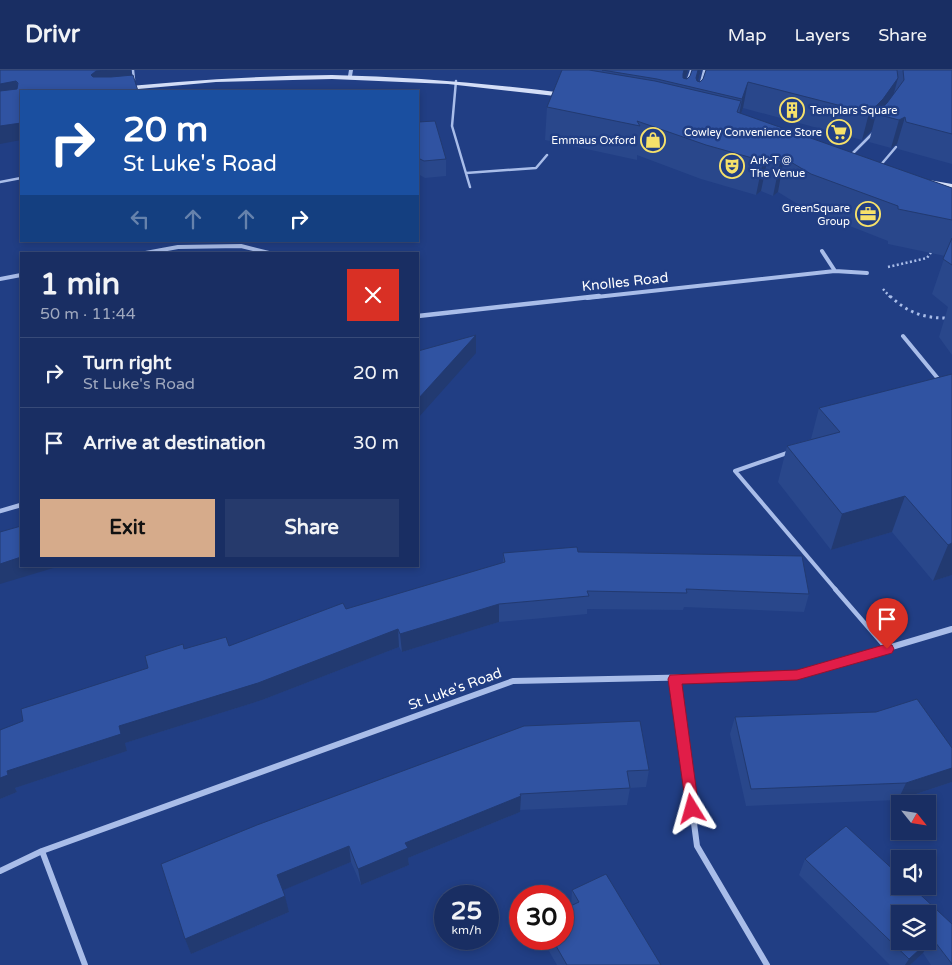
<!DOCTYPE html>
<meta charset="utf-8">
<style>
body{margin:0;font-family:"Varela Round",sans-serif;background:#263a6c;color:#f1f3f6;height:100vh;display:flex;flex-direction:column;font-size:19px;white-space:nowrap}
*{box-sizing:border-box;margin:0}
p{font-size:16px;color:#9fa8be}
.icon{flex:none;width:28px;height:28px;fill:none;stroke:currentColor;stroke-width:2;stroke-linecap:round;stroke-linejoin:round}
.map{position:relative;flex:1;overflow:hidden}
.side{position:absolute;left:20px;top:182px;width:399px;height:315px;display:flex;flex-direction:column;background:#192e63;border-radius:0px;box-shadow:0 2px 8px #0003,0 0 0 1px #374a78}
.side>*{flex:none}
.hud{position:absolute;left:20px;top:20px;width:399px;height:152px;border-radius:0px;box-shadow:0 2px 8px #0003,0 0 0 1px #374a78;background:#1a4fa0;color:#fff;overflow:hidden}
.needle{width:32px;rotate:120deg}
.controls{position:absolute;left:891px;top:725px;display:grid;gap:10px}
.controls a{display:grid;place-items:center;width:45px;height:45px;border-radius:0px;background:#192e63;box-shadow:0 2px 8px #0003,0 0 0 1px #374a78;font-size:25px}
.speed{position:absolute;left:434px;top:815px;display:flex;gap:10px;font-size:25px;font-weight:700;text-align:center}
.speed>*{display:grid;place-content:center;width:65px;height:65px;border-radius:50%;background:#192e63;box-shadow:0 2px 8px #0003,0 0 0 1px #374a78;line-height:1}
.speed small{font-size:12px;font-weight:400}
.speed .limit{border:8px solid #d22;background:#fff;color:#111}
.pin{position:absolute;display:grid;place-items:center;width:42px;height:42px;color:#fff;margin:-51px -21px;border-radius:50% 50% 50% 0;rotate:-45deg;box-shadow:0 0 5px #0007}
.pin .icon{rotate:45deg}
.me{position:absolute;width:55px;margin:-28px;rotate:352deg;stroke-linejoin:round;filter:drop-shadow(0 0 4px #0008)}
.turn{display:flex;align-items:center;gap:18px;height:105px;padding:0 20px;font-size:22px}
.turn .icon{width:65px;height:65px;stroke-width:2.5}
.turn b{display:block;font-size:35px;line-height:42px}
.lanes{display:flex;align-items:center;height:48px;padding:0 20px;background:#0003;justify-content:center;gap:25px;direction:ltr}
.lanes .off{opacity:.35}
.round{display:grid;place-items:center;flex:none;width:52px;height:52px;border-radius:0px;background:#263a6c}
.summary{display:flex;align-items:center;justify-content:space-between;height:85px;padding:0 20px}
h1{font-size:30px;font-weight:800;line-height:38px}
.button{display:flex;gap:10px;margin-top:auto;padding:10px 20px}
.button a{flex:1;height:58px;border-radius:0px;background:#d6ab8b;color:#111;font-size:20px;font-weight:800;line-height:58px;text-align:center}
.button a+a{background:#263a6c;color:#f1f3f6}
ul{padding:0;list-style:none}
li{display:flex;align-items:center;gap:15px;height:70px;padding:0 20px;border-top:1px solid #374a78}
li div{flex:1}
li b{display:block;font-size:19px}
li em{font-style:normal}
header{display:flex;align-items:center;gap:30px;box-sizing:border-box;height:70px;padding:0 25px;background:#192e63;border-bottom:1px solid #374a78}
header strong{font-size:24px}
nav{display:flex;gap:28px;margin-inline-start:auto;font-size:18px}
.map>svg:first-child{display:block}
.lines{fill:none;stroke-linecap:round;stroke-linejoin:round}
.path-far1{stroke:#a9bde9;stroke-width:2.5;stroke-dasharray:2 2.5;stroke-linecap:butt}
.path{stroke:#a9bde9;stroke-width:3;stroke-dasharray:2.5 4;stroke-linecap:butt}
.lane-far2{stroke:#a9bde9;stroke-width:2.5}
.lane-far1{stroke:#a9bde9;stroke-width:4}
.lane{stroke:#a9bde9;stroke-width:4.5}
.street-far2{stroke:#a9bde9;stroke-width:4}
.street-far1{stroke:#a9bde9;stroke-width:4.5}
.street{stroke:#a9bde9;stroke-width:6}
.secondary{fill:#d4def7;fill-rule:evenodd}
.wall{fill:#29478b}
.shaded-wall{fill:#223a71}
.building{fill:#3053a2;stroke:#223a71;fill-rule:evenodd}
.route{fill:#e11d48;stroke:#92132f}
.labels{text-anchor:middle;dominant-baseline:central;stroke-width:5;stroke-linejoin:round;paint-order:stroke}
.far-poi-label{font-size:11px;fill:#fff;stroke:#213e84;text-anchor:end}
.street-label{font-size:14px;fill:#fff;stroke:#213e84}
</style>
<header>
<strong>Drivr</strong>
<nav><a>Map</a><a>Layers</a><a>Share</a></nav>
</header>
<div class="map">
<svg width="952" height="895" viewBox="0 0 952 895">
<rect width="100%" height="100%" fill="#213e84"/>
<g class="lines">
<path class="path-far1" d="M888,197L927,188L932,181
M883,219L891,228"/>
<path class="path" d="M890,226C909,244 927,249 952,248"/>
<path class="lane-far2" d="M133,0L134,10
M456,11L452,56L470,117
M850,86L873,63
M879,97L896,77
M466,103L536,98L547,85
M0,112L21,108"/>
<path class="lane-far1" d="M903,266L940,311
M790,382L735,401L836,520"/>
<path class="lane" d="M835,519L887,579"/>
<path class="street-far2" d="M350,6L351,0
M688,12L692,0
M701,16L705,0
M822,181L835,201
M140,184L178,177L241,176L273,184
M0,209L21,205
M587,228L835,201L867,203"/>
<path class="street-far1" d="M418,246L599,226
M0,441L21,435"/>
<path class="street" d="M675,609L697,776L767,895
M42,781L85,895
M0,801L42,781L513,611L797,605L952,559"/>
<path class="secondary" d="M332,5C410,7 487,13 564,23L567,25L564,27L448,14L332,9L216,12L116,21H97L100,19C177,11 254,6 332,5Z
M923,109L952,114V118L923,113Z"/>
</g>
<path class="wall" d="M562,0H688L686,9H687L690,6L692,0H701L698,11L700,12L703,9L706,0H952V94L898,79L897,74L891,78L869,72L872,60L862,70L743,38L741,44L952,118V285L939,267L948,237L932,224L945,186L888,174V171L804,138L778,122L773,126L761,121L756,125L701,109L637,85V90L545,70L547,37Z
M418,52L446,89V106L425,108L418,104Z
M952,304V505L933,511L892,462L831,480L778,412L787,376L811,369L819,338Z
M578,482L809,524L804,542L684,537L683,540L587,539V544L499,552L402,582L399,577L262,630L125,673L127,681L15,718L17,722L0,729L148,598L184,579L229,576L346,539L503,493V483Z
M735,647L952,678V712L898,730L746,736L730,664Z
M524,656L649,700L646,717L630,718L627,735L520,740V742L408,788L409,795L361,815L351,792L283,820L289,842L191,884L185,869Z
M805,789L952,854V895H931L923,883L910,895H890L799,805Z
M572,820L661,895H557L542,869H562L571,836Z"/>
<path class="shaded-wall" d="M107,0H131L132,14L100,17L91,5L96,1Z
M684,0H688L684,15L683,4Z
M698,0H701L696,18V8Z
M898,8L891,34L876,44L872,60L862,70L869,43Z
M16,11L21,27L0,31V14Z
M748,12L743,38L737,56L742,29Z
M905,47L897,74L891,78L899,50Z
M21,53V70L0,74V56Z
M768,87L761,121L756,125L763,91Z
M784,88L778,122L773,126L780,92Z
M476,265V283L418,348V329Z
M905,426L892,462L831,480L842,444Z
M952,473V505L933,511L948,475Z
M21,487V496H60L0,514V494Z
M499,534V552L402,582L400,564Z
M398,559L399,577L262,630L125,673L127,681L15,718L17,722L0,729V708L7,701L119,656Z
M952,698V712L898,730L906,713Z
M521,726L520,742L408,788L409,795L361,815L358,799L405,773Z
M349,776L351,792L281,821L277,805Z
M285,826L289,842L191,884L185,869Z
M932,868L923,883L910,895H905L909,889Z"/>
<path class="building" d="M0,0H107L96,1L91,5L93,7H111L133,5L138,21H21V53L0,56V21L17,19L18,13L16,11L0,14Z
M562,0H589L655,11L741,31L737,42L952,118V150L898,139V136L811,104L784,88L780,92L768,87L763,91L706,75L637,51L640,56L547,37Z
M602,0H684L683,4V8L687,9L690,6L692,0H698L696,8L697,11L700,12L703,9L706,0H897L898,8L883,29L869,43L748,12L742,29L657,9Z
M903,0H952V64L906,52L905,47L899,50L876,44L887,33L904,10Z
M435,51L446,89L424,91L418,88V52Z
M952,168V195L943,189Z
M476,265L418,329V281Z
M952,304V473L948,475L905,426L842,444L787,376L840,362L819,338Z
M21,456V487L0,494V462Z
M577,477L578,482L802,486L809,524L686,519L687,523L587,521L589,526L499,534L400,564L398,559L258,613L119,656L121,664L7,701L8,705L0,708V660L23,651L21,639L148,598L145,586L183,574L184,579L226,567L229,576L343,533L346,539L505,492L503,483Z
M917,629L952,678V698L906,713L751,719L735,647L876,642Z
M640,651L649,700L627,701L630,718L520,724L521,726L405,773L408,778L358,799L349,776L277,805L285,826L185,869L161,794L257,755L524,656Z
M846,756L900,806V816H911L952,854V894L932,868L909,889L805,789ZM900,844H928V871H900Z
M606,804L661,895H567L552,869H562V840L579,832L572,820Z"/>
<path class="route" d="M887,574L892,575L894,579L892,583L797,610L682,614L699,739L697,744L692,745L687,744L668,609L670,605L797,600Z"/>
<defs>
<symbol id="building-ring" viewBox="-11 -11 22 22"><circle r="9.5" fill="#213e84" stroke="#f6e16a" stroke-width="1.5"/><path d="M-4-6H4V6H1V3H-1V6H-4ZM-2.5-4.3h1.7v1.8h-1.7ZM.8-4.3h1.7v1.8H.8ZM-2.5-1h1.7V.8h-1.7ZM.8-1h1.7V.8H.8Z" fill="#f6e16a"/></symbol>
<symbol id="supermarket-ring" viewBox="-11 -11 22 22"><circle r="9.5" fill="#213e84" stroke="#f6e16a" stroke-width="1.5"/><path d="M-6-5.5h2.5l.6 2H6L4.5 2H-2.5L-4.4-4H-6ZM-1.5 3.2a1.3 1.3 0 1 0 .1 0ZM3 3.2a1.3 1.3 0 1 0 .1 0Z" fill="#f6e16a"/></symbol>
<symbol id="shop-ring" viewBox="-11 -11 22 22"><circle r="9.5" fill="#213e84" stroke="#f6e16a" stroke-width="1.5"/><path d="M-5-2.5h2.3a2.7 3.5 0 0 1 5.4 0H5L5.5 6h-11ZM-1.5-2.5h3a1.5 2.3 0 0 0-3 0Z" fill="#f6e16a"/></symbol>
<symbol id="theatre-ring" viewBox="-11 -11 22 22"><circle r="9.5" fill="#213e84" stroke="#f6e16a" stroke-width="1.5"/><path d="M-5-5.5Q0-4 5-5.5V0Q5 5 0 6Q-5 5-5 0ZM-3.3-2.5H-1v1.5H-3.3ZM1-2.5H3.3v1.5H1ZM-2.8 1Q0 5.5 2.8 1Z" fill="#f6e16a"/></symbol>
<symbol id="office-ring" viewBox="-11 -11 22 22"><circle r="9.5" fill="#213e84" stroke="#f6e16a" stroke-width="1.5"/><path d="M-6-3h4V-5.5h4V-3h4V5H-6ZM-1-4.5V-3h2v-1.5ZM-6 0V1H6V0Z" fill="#f6e16a"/></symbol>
</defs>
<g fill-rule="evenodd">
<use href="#building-ring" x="778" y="26" width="28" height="28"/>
<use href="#supermarket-ring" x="825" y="48" width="28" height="28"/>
<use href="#shop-ring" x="639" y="56" width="28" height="28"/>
<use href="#theatre-ring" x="718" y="82" width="28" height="28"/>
<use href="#office-ring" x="854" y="130" width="28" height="28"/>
</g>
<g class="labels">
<g class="far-poi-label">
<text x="810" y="40" text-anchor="start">Templars Square</text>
<text x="822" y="62">Cowley Convenience Store</text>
<text x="636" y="70">Emmaus Oxford</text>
<text x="750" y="90" text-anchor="start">Ark-T @<tspan x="750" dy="13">The Venue</tspan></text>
<text x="850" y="138">GreenSquare<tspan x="850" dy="13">Group</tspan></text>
</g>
<g class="street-label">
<text transform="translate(625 212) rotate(-6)">Knolles Road</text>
<text transform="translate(455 619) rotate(-20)">St Luke's Road</text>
</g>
</g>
</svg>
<div class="controls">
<a><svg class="needle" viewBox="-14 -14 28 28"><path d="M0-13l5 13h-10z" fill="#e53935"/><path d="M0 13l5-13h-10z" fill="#9fa8be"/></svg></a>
<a><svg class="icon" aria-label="sound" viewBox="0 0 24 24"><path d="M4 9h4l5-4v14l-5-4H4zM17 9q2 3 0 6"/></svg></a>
<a><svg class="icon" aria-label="layers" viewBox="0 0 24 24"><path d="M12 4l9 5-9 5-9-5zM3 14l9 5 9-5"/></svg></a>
</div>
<div class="speed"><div>25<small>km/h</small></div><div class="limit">30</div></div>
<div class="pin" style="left:887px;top:579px;background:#d93025"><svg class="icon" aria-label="arrive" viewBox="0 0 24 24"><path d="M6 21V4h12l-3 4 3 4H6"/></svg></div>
<svg class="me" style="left:692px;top:739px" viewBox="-20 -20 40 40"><path d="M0-17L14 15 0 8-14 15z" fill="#e11d48" stroke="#fff" stroke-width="4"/></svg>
<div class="hud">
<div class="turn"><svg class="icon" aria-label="right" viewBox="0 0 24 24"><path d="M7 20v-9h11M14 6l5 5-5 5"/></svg><div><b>20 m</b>St Luke's Road</div></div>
<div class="lanes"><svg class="icon off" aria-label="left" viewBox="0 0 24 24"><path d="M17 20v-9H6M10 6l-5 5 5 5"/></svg><svg class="icon off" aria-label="ahead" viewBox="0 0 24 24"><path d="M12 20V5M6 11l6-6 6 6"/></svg><svg class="icon off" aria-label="ahead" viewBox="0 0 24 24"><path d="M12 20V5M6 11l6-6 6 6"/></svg><svg class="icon" aria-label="right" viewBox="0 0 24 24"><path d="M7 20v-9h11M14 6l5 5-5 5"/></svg></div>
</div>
<section class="side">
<div class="summary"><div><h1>1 min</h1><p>50 m · 11:44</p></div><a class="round" style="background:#d93025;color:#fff"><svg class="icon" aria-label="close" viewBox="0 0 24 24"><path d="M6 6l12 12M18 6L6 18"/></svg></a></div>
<ul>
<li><svg class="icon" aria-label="right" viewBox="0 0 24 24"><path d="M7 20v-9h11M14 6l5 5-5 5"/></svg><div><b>Turn right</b><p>St Luke's Road</p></div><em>20 m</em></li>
<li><svg class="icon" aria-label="arrive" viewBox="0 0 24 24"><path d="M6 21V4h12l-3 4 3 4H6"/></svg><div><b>Arrive at destination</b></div><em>30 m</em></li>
</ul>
<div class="button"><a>Exit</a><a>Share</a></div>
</section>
</div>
